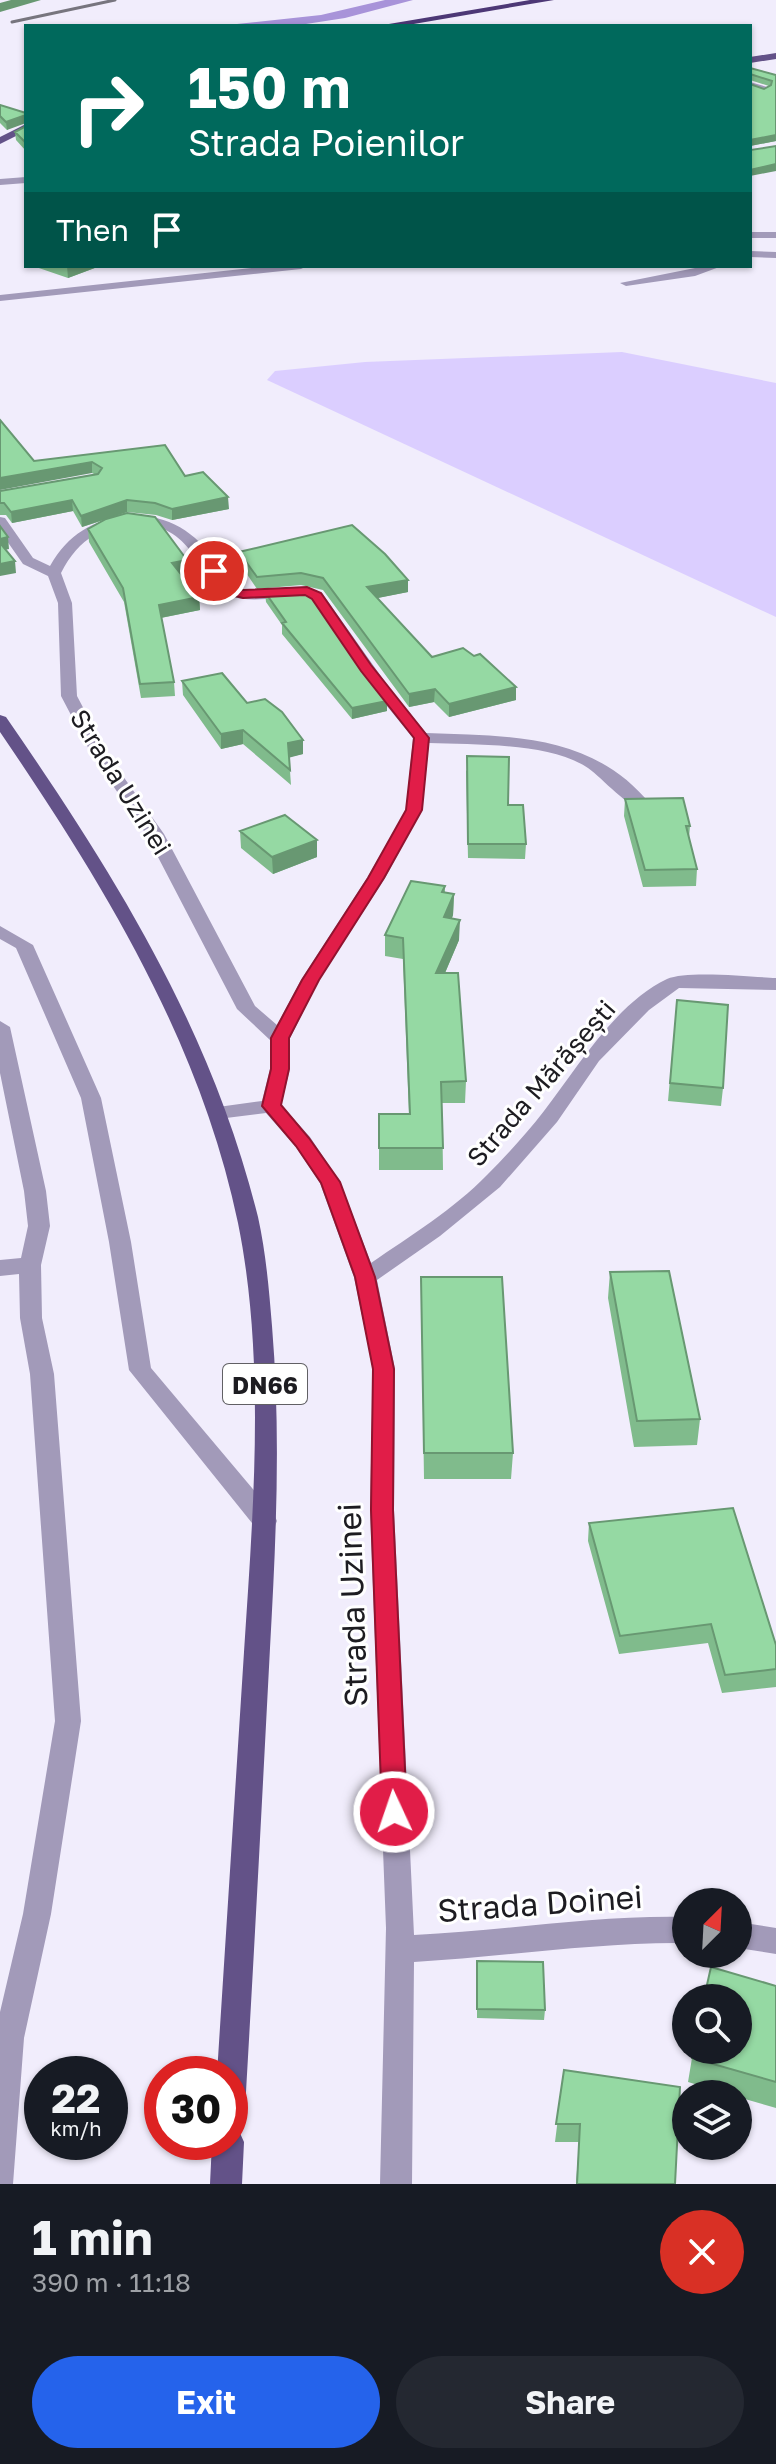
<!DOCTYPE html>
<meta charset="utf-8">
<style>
body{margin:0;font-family:"Golos Text",sans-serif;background:#242831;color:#f1f3f6;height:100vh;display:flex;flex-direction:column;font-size:30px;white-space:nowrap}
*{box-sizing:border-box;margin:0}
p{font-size:26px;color:#9ea1a6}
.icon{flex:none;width:44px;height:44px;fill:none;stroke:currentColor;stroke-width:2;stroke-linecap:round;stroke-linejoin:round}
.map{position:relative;height:2184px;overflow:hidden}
.drawer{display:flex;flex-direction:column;background:#171b24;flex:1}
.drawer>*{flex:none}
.banner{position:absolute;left:24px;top:24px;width:728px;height:244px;border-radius:0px;box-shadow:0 2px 6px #0004;background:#00695c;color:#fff;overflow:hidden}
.needle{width:52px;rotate:24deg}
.controls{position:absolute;left:672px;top:1888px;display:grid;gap:16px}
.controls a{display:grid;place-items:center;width:80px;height:80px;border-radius:50%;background:#171b24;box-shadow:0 2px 6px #0004;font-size:40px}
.speed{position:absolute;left:24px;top:2056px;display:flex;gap:16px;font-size:40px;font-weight:700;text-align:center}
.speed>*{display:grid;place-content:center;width:104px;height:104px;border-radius:50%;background:#171b24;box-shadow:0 2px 6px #0004;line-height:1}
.speed small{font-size:20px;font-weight:400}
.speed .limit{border:12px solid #d22;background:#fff;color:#111}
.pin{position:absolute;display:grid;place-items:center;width:68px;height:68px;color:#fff;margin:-34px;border:4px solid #fff;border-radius:50%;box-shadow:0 2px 8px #0007}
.me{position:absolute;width:88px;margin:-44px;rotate:357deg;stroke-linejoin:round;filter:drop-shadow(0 0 6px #0008)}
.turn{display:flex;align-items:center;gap:28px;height:168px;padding:0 32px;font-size:36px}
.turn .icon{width:104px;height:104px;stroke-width:2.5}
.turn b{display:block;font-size:56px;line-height:68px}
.then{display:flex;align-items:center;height:76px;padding:0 32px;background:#0003;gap:16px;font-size:30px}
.round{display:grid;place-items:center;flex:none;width:84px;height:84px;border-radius:42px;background:#242831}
.head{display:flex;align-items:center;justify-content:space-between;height:136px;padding:0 32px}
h1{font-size:48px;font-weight:700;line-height:60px}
.cta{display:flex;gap:16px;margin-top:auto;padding:16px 32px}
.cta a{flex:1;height:92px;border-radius:48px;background:#2563eb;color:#fff;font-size:32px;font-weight:700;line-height:92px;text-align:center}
.cta a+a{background:#242831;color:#f1f3f6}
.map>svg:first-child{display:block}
.green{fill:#dbceff}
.water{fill:#a893d9}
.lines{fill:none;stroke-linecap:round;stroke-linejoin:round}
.minor{fill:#a29ab9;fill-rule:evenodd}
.major{fill:#635288;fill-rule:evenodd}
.highway{fill:#4d3876;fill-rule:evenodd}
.rail{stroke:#77757e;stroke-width:3}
.wall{fill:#80bb8c}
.shaded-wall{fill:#689872}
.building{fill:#95d9a3;stroke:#689872;stroke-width:2}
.route{fill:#e11d48;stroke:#92132f;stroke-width:2}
.labels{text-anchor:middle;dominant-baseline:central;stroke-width:6;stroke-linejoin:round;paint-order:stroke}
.shield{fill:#fff;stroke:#616064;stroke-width:2}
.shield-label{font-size:24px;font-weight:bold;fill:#1d1c21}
.street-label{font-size:26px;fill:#1d1c21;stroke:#fff}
.near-street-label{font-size:32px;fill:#1d1c21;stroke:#fff}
</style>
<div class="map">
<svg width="776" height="2184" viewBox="0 0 776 2184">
<rect width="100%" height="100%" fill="#f1edfc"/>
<path class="green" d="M622,352L776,383V617L267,380L275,371L365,362Z"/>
<path class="water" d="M385,0H413L345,18L293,26H218L321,15Z"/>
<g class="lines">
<path class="minor" d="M750,82L767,87L769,89L764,92L750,88Z
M26,177V183L0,185V179Z
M750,232H776V238H750Z
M750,251L776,252V258L750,257Z
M269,266H307L301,269L0,301V295Z
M705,266H722L695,276L626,286L620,283Z
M128,515C167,514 195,531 217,563C222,572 227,582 236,587C262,602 295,579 322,593L390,689L426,733C509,736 593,733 651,805L649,809C631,813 604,779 588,768C549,742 475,745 429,743L422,810L385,878L319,980L290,1038V1069L281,1105L310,1137L340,1182L371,1263C410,1236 454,1209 487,1175C507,1155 527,1133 544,1111C578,1067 615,1004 667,979C687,970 752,977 776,978V990L679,988L649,1010L599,1061L557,1122L500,1187L440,1236L377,1280L395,1369L394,1510L414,1935C505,1931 595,1915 686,1917V1943C595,1942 505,1957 414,1962L412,2184H380L386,1928L370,1510L373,1369L354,1277L320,1183L296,1147L266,1113L218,1119L208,1113L218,1107L262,1101L270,1069V1040L237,1009L146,834L92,755L61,696L58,603L48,576L23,564L0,531V517L5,518L33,558L50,566C69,533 92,521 128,515ZM142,523C200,531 198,584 230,596C254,604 280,596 304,595L312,599L378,695L413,738L406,810L367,878L301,980L277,1025L255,1006L164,834L108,755L77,696L72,603L61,573C79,538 104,524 142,523Z
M0,926L33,945L101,1098L131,1242L151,1368L274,1514L277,1521L274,1528L265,1531L256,1528L129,1370L109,1242L81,1098L16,948L0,939Z
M0,1021L10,1027L46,1191L50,1226L41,1265L42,1318L54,1374L81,1721L51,1914L24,2038L13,2184H0V2012L23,1914L55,1721L30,1374L20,1318L19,1274L0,1276V1260L21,1258L28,1226L24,1191L0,1073Z
M738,1922L776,1928V1954L738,1948Z"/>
<path class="major" d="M776,53V59L750,63V57Z
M26,124V131L0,144V137Z
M0,715L6,717C115,875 211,1028 258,1217C266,1253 269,1290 272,1326C281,1434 276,1541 270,1648C262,1802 254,1955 245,2109L241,2120L230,2124V2074H217C226,1933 235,1793 244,1652C253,1513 266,1361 238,1223C200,1041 103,883 0,732Z
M230,2127L239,2131L244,2142L242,2184H210L212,2142H230Z"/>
<path class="highway" d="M530,0H554L402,26H377Z"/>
<path class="rail" d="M12,22L115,0"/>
</g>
<path class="wall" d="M750,68L776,75V141L750,146L764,89L769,86L750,80Z
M0,105L26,113L7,130L0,123Z
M26,126V151L16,140L15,132Z
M33,266H100L68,278Z
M165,445L185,476L229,509L172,520L156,515L127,512L112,517L188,573L181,574L199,597L200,610L161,618L174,682L175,696L141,698L124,602L89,542L88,529L104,520L82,527L73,511L12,523L6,515H0V491L96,475L92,473L34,461Z
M239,552L408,580V592L377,598L432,657L516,687V700L449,717L434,702L409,707L323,590L301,585L257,589L240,564Z
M265,592L387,711L352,719L282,634V625L266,602Z
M182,681L247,703L303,740V754L289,757L291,785L243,744L221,749L183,695Z
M466,770L526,844L525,859L468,858Z
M625,799L690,826L689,838L697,869L696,886L643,887L624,816Z
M240,831L317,840V857L273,874L241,848Z
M445,886V893L454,894L453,915L452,918L459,940L445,973L466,1081L465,1103H442L443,1170H379V1114H409L403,959L385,956V935Z
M677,1000L723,1088L721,1106L668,1101Z
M610,1272L700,1419L697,1445L634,1447L608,1298Z
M421,1277L513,1453L511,1479H424Z
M589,1523L776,1645V1687L722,1693L708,1643L619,1654L588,1541Z
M477,1970L545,2010L544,2020L477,2018Z
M776,1986V2108L738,2097V2094H728L688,2082L692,2058Z
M564,2070L675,2184H576L579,2142H555Z"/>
<path class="shaded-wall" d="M11,0H41L0,12V3Z
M26,115V123L7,130L6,122Z
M776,135V141L750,146V140Z
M776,164V171L750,176V170Z
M67,266H100L68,278Z
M92,462V473L0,490V478Z
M228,497L229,509L172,520V509Z
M72,500L73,511L12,523L11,512Z
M127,500V512L82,527L81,516Z
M8,537L9,549L0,551V539Z
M187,560L188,573L173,576L172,563Z
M15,561L16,573L0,576V564Z
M408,580V592L368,600L367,587Z
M199,597L200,610L160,618L159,605Z
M516,687V700L449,717V704Z
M435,689L434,702L409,707V694Z
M387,701V711L352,719V708Z
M243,730V744L221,749V734Z
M303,740V754L288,758V743Z
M317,840V857L273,874L272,857Z
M454,894L453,915L444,938V917Z
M460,920L459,940L436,994V973Z"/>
<path class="building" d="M750,68L776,75V135L750,140V84L764,89L771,85L772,81L750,74Z
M0,105L26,113V115L6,122L0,116Z
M26,126V143L15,132Z
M776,146V164L750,170V147L751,150Z
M0,420L34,461L165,445L185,476L203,472L228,497L172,509L155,503L127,500L81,516L72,500L11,512L4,503H0V491L98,474L102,468L92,462L0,478Z
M127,513L155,517L187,560L172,563L199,597L159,605L174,682L140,684L123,588L88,529L106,519Z
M352,525L385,554L408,580L367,587L432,657L463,648L474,656L480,654L516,687L449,704L435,689L409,694L323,578L301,573L257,577L239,552Z
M0,526L8,537L0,539Z
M0,543L15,561L0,564Z
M303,588L310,591L387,701L352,708L282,623L286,622L265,592Z
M222,673L247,703L265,699L282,712L303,740L288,743L290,770L243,730L221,734L182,681Z
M467,756L509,757L508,805H523L526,844H468Z
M683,798L690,826H686L697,869L645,870L625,799Z
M285,815L317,840L272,857L240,831Z
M411,881L445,886L442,892L454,894L444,917L460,920L436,973H458L466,1081L441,1082L443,1148H379V1114H410L403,938L385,935Z
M677,1000L728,1005L723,1088L670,1083Z
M669,1271L700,1419L637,1421L610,1272Z
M421,1277H502L513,1453H424Z
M733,1508L776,1645V1669L725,1675L711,1624L620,1636L589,1523Z
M477,1961L543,1962L545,2010L477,2009Z
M711,1967L776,1986V2082L692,2058L693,2050H738V1998H704Z
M564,2070L680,2087L675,2184H577L580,2124H556Z"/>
<path class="route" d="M210,568H219L236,588L243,590L307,587L321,593L371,665L429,738L422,810L384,878L319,980L289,1038V1069L281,1105L309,1138L340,1182L375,1277L394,1369L393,1510L407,1812L403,1820L394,1823L385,1820L382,1812L371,1510L373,1369L355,1277L321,1183L296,1146L262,1106L271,1069V1038L302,980L368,878L406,810L414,738L361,671L312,599L305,595L243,598L231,595L226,594L208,571Z"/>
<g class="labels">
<rect class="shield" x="223" y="1364" width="84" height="40" rx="6"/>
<g class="shield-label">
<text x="265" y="1384">DN66</text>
</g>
<g class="street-label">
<text transform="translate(121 782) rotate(58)">Strada Uzinei</text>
<text transform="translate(541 1083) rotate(-49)">Strada Mărășești</text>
</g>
<g class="near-street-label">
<text transform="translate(352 1605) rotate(-92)">Strada Uzinei</text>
<text transform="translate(540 1903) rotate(-4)">Strada Doinei</text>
</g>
</g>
</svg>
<div class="controls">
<a><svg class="needle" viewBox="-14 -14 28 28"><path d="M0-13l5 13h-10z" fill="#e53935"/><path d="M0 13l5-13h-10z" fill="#9ea1a6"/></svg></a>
<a><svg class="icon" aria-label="search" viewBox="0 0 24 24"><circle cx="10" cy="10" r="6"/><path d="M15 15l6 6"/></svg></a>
<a><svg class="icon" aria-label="layers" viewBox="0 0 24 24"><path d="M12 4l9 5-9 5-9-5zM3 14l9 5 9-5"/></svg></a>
</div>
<div class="speed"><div>22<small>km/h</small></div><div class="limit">30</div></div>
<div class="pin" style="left:214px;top:571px;background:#d93025"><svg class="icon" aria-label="arrive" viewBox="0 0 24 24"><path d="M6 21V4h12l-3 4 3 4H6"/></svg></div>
<svg class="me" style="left:394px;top:1812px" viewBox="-20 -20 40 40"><circle r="17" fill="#e11d48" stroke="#fff" stroke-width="3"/><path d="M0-11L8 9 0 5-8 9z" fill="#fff"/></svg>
<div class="banner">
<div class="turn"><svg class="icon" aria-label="right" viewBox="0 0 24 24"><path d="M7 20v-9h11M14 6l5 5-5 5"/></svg><div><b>150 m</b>Strada Poienilor</div></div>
<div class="then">Then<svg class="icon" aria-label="arrive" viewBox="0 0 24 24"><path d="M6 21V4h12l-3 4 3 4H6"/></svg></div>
</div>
</div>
<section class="drawer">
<div class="head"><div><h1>1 min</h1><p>390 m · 11:18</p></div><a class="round" style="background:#d93025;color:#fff"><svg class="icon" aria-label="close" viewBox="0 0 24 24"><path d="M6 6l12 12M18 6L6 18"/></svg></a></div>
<div class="cta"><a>Exit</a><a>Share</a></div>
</section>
